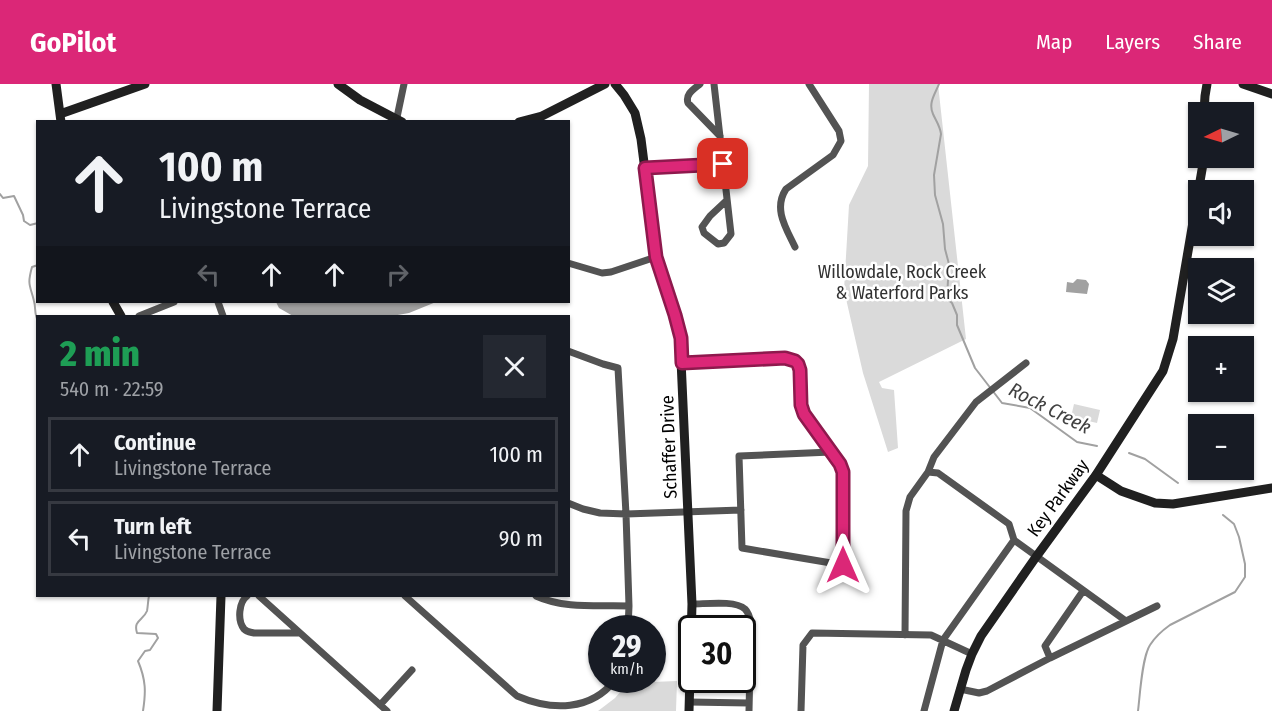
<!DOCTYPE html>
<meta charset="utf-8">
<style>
body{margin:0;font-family:"Fira Sans Condensed",sans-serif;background:#242831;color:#f1f3f6;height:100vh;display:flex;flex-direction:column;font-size:22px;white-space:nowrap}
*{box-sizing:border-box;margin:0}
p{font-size:20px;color:#9ea1a6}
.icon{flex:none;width:33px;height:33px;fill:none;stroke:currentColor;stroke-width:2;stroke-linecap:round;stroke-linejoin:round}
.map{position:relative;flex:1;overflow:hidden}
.panel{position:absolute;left:36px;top:231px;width:534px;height:282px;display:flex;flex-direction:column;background:#171b24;border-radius:0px;box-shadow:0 2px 4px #0004}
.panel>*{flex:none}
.top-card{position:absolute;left:36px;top:36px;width:534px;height:183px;border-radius:0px;box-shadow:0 2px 4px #0004;background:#171b24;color:#f1f3f6;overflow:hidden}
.needle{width:39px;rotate:265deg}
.buttons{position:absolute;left:1188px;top:18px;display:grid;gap:12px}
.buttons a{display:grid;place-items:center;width:66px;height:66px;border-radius:0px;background:#171b24;box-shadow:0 2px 4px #0004;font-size:30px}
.speed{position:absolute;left:588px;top:531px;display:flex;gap:12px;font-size:30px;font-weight:700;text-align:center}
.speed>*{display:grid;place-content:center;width:78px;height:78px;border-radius:50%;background:#171b24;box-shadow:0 2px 4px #0004;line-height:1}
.speed small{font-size:15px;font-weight:400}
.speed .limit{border:3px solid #111;border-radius:9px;background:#fff;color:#111}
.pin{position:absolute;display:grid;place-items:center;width:51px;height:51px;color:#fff;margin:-26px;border-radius:12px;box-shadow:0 3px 9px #0006}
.me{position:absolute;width:66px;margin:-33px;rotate:0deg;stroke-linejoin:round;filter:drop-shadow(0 0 4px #0008)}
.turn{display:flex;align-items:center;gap:21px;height:126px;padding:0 24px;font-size:27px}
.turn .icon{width:78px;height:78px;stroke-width:2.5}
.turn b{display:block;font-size:42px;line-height:51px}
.lanes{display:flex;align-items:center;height:57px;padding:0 24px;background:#0003;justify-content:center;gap:30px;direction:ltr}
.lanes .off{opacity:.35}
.round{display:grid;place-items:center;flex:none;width:63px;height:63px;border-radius:0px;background:#242831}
.summary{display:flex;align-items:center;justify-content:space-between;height:102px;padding:0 24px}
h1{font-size:36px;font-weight:800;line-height:45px;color:#1e9e55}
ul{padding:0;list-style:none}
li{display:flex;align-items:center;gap:18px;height:75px;margin:0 12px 9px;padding:0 12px;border:3px solid #363941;border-radius:0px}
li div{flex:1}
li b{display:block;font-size:22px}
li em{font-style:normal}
header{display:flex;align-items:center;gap:36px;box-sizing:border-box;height:84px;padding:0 30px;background:#db2777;color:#fff}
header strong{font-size:28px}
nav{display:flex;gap:33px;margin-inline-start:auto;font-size:21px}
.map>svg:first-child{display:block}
.green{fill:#dadada}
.water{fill:#a1a1a1}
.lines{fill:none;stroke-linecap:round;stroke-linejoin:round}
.stream{stroke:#a1a1a1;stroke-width:2}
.street{stroke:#535353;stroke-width:7}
.secondary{stroke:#202020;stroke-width:9}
.route-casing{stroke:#8e194d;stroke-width:15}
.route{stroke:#db2777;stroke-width:10}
.labels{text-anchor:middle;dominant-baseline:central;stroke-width:5;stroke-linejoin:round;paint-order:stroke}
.park-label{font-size:18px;fill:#313131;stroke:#fff}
.street-label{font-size:18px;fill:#000;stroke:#fff}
.water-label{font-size:20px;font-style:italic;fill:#424242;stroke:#fff}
</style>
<header>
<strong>GoPilot</strong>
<nav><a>Map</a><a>Layers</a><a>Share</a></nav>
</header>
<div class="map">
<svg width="1272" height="627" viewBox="0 0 1272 627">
<rect width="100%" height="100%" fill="#fff"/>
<path class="green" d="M869,0H938L966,255L879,298L882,304L894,306L898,364L888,368L863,289L844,206L849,121L868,82Z
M1074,320L1100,326L1097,339L1071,333Z
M677,597L676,627H598L615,614L628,599Z"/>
<path class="water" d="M1077,195L1086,196L1089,200L1087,210L1066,208L1067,198L1073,199Z
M276,218H436L409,229L392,232H293L279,224Z"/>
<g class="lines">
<path class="stream" d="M939,0C935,10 928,19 933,30C936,37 940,42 941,50L934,91L935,111L943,140L945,165L950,184L948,196L947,215L952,219L957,231V241L975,284L1002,319L1030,324L1077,358L1097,362
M0,110L3,114L14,112L23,131L24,137L30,141L38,139
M38,181L32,183C27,201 30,201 34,217C36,224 34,230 38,237
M1129,369L1145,375L1178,399
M143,627C146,608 146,596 138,577L145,567L150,566L158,554L156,550L137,549C133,536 143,537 147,527C148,522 148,516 149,512
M1138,627C1140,611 1142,573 1150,561C1155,553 1163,546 1170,541L1235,508L1245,493V480L1239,453L1234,440L1223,431"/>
<path class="street" d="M700,0C694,5 685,10 688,19L720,52
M714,0L731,150L724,159L718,160L704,149L702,143L710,132L726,117
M396,38L404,0
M645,84L723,80
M795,163C786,144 773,125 786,105L833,71L841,57L839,47L809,0
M568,179L602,189L611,188L656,173
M218,218L223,232
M139,232L174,218
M568,267L603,280L618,284L626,430L629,522L628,544
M683,279L774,274H789L795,277C804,289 799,315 804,330L840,380L843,388V481L742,464L739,372L831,368
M928,388L934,373L976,318L1026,279
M568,419L583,425L600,429L626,430L741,426
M247,512C239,518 237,536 244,545C247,548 250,548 254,549H300
M259,512L387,627
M405,512L517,612C552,627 591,627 615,596
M536,512C564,525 598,521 629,522
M692,520C706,520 735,516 745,525C749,529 750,534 751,539L749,627
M905,551L906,427L910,413L928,388L938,389L1009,440L1014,456L1126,537
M1050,574L1045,562L1083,507
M960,605L979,609L987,607L1050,574L1157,522
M689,618L749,619
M380,621L412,586
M801,627L803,561L812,549L931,551L972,570
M924,627L943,556L1014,456"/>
<path class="secondary" d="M56,0L61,38
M338,0L360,16L402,38
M615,0L624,11L635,29L641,55L656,173L675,231L680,254L692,520L689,627
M1243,0L1272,10
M1204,28L1205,12L1207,0
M60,30L145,0
M519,38L542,32L605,0
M113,218L121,232
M1096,391L1121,407L1155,419L1173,420L1272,404
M217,627L221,512
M954,627L966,586L972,570L981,552L1036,473L1096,391L1163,287L1173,255L1204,74"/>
</g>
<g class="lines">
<defs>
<path id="route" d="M723,80L645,84L656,173L675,231L681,254L682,279L785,274L795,277L798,280L800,286L801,321L804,330L840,380L843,388V481"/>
</defs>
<use href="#route" class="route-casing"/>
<use href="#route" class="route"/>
</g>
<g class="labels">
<g class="park-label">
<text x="902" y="188">Willowdale, Rock Creek<tspan x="902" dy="21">&amp; Waterford Parks</tspan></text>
</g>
<g class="street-label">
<text transform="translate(669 363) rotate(-92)">Schaffer Drive</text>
<text transform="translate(1058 414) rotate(-54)">Key Parkway</text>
</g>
<g class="water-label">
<text transform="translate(1050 324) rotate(27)">Rock Creek</text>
</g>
</g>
</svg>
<div class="buttons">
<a><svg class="needle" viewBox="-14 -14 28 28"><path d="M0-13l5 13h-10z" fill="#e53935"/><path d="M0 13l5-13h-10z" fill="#9ea1a6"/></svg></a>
<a><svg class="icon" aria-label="sound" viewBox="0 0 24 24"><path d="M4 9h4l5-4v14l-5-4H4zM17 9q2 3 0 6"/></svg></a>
<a><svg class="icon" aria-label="layers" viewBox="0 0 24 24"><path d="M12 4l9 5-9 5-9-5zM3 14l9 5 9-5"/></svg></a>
<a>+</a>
<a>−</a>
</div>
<div class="speed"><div>29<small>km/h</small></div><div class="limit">30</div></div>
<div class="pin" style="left:723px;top:80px;background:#d93025"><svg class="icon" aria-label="arrive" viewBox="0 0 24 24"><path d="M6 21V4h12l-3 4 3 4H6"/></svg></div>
<svg class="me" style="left:843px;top:481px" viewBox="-20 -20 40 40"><path d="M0-17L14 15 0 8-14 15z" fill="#db2777" stroke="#fff" stroke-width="4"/></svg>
<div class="top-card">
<div class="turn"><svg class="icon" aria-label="ahead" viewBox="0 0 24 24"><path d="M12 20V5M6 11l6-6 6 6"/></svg><div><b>100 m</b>Livingstone Terrace</div></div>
<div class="lanes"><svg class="icon off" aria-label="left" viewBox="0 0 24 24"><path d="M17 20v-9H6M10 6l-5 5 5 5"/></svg><svg class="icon" aria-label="ahead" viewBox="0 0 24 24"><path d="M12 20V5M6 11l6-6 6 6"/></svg><svg class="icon" aria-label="ahead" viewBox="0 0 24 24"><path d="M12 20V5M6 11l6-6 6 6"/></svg><svg class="icon off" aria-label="right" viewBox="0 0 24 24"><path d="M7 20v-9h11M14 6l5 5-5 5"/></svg></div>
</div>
<section class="panel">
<div class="summary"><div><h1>2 min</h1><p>540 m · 22:59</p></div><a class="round"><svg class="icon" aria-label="close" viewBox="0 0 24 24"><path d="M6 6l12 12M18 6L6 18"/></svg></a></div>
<ul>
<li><svg class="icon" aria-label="ahead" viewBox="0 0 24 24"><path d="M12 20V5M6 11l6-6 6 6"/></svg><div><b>Continue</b><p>Livingstone Terrace</p></div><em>100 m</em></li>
<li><svg class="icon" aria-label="left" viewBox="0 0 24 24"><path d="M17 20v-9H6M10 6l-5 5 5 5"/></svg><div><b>Turn left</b><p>Livingstone Terrace</p></div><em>90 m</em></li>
</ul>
</section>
</div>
